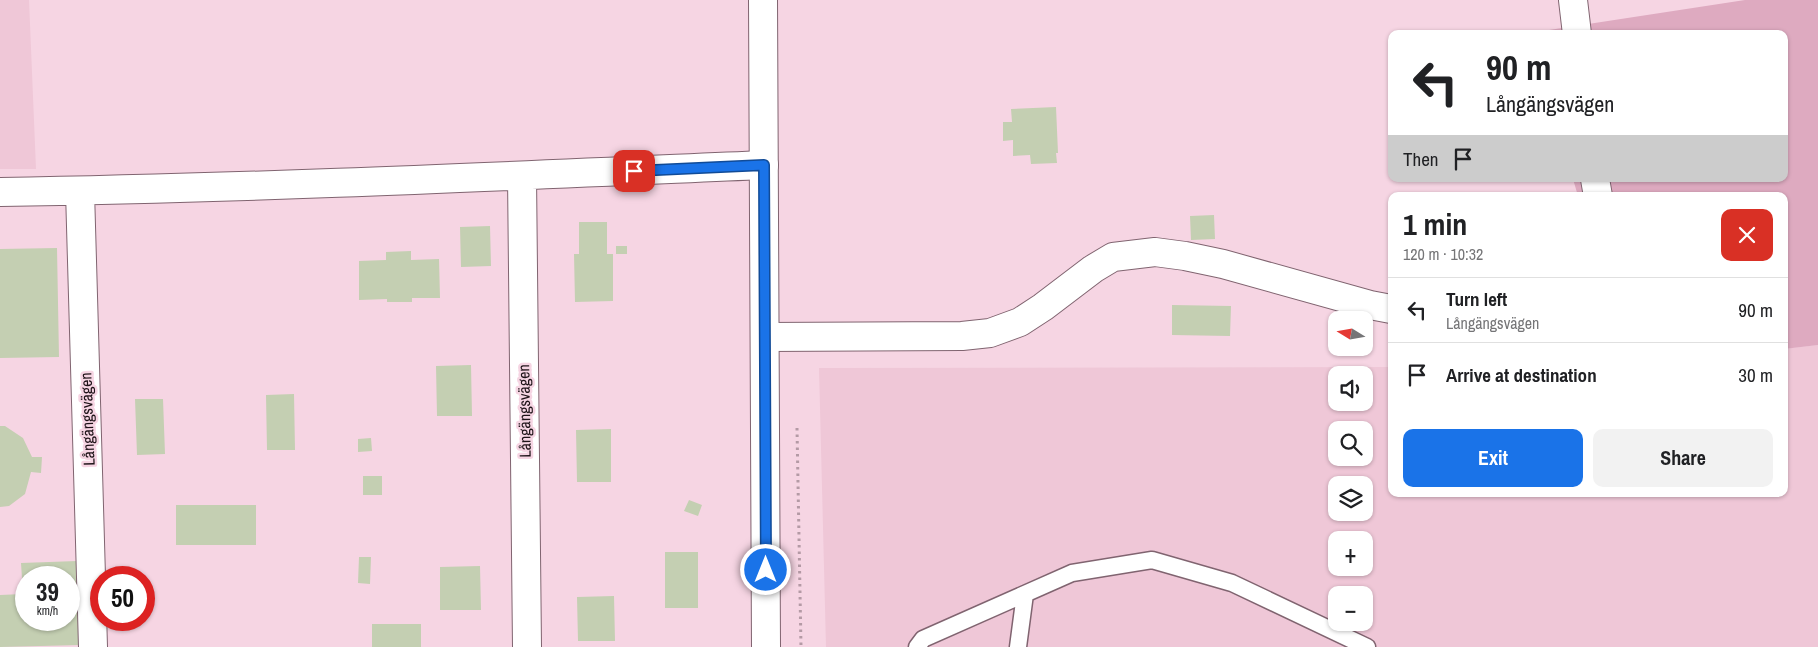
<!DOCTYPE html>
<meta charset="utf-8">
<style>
body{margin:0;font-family:"Archivo Narrow",sans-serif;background:#f2f2f2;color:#202124;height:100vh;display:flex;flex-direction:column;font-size:19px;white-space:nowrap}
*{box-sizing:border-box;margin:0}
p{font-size:16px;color:#757577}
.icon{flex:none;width:28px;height:28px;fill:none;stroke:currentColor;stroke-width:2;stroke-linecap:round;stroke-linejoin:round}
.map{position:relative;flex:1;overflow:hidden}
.drawer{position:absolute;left:1388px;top:192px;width:400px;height:305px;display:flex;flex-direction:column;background:#fff;border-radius:10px;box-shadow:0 1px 4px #0004}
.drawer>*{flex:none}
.banner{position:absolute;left:1388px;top:30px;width:400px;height:152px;border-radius:10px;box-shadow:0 1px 4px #0004;background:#fff;color:#202124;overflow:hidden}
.needle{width:32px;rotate:281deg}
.controls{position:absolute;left:1328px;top:311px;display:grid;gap:10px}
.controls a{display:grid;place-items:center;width:45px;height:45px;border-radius:10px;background:#fff;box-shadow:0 1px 4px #0004;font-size:25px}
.speed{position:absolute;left:15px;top:566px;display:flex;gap:10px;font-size:25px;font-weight:700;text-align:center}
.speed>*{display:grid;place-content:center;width:65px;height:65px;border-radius:50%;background:#fff;box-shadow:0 1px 4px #0004;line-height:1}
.speed small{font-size:12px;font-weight:400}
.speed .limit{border:8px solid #d22;background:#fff;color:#111}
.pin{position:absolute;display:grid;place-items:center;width:42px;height:42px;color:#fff;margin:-21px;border-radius:10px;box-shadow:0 2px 8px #0006}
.me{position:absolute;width:55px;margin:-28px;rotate:0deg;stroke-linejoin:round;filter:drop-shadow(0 0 4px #0008)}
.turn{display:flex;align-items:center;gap:18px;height:105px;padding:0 15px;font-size:22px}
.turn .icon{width:65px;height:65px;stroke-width:2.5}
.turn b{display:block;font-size:35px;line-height:42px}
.then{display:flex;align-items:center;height:48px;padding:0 15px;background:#0003;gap:10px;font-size:19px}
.round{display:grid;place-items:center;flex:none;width:52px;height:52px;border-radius:10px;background:#f2f2f2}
.head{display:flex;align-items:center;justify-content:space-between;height:85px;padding:0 15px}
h1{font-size:30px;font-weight:700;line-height:38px}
.button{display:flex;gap:10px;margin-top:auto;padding:10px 15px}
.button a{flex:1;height:58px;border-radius:10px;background:#1a73e8;color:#fff;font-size:20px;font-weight:700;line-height:58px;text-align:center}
.button a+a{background:#f2f2f2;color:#202124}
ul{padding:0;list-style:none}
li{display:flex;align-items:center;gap:15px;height:65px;padding:0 15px;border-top:1px solid #e0e0e0}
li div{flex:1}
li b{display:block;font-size:19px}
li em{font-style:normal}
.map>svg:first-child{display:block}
.built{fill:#efc7d7;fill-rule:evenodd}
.green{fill:#deaac0}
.building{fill:#c4cfb2;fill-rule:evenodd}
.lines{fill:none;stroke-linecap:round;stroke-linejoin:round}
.lane-casing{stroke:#806470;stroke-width:19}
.street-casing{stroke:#806470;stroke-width:30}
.secondary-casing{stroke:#806470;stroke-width:30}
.path{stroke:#b49aa5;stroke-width:3;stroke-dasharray:2.5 4;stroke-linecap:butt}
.lane{stroke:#fff;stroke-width:16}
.street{stroke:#fff;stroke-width:28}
.secondary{stroke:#fff;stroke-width:28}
.route-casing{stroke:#114b97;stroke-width:12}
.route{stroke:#1a73e8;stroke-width:9}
.labels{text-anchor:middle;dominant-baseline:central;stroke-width:5;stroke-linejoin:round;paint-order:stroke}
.street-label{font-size:16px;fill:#1e1318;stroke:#f6d5e3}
</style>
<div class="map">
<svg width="1818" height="647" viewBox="0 0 1818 647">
<rect width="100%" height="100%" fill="#f6d5e3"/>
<path class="built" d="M0,0H29L36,169H0Z
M1818,345V647H826L819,368L1391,367V494H1784V349ZM1336,375H1364V402H1336ZM1336,430H1364V458H1336ZM1336,485H1364V512H1336ZM1336,540H1364V568H1336ZM1336,595H1364V622H1336Z"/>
<path class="green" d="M1745,0H1818V345L1784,349V196H1578L1573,179H1784V34H1549V30Z"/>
<path class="building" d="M1056,107L1058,153H1056L1057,163L1031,164L1030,155L1013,156V140L1003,141V122H1012L1011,109Z
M1214,215L1215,239L1191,240L1190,216Z
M579,222H607V254H613V301L575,302L574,254H579Z
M490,226L491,266L461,267L460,227Z
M616,246H627V254H616Z
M57,248L59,357L0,358V249Z
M411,251V260L439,259L440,298H412V302H387V299L359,300V261L386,260V252Z
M1172,305L1231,306L1230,336L1172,335Z
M471,365L472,416H437L436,366Z
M294,394L295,450H267L266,395Z
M135,399H163L165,454L137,455Z
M0,426H5L23,438L32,457H42L41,473L31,472L25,494L9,506L0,507Z
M611,429V482H577L576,430Z
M371,438L372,451L358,452V439Z
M363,476H382V495H363Z
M689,500L702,505L698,516L684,511Z
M176,505H256V545H176Z
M665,552H698V608H665Z
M359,557H371L370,584L358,583Z
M77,561L81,645L0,647V595L23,594L21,563ZM26,578H69V620H26Z
M480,566L481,610H440V567Z
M614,596L615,641H578L577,597Z
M372,624H421V647H372Z"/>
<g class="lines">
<defs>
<path id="lane" d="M917,647L923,639L1072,573L1152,560L1232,583L1367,647
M1018,647L1025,594"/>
<path id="street" d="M1573,0L1577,34
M522,176L527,647
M1595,179L1598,196
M80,191L93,647
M0,192C255,188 509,176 764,165
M765,337L962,336L990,333L1020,322L1043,307L1093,269L1113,257L1155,252L1185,256L1223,264L1370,305L1391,309"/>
<path id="secondary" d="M763,0L766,647"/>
</defs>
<use href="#lane" class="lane-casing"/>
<use href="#street" class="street-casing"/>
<use href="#secondary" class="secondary-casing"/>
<path class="path" d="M797,428L801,647"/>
<use href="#lane" class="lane"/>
<use href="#street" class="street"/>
<use href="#secondary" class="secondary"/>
</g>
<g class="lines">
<defs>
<path id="route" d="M634,171L764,165L766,570"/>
</defs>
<use href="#route" class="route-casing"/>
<use href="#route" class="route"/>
</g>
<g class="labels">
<g class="street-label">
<text transform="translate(524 411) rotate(-91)">Långängsvägen</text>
<text transform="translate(87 419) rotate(-92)">Långängsvägen</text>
</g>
</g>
</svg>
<div class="controls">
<a><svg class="needle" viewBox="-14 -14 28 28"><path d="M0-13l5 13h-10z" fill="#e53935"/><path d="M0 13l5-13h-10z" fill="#757577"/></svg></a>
<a><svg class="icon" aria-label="sound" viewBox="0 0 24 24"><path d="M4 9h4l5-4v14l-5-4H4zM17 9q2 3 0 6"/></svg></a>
<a><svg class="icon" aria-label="search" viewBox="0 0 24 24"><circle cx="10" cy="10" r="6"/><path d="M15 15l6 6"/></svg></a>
<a><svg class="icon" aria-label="layers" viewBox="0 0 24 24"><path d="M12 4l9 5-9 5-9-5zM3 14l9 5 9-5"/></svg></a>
<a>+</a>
<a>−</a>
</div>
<div class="speed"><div>39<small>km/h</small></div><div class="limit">50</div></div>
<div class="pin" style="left:634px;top:171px;background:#d93025"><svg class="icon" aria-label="arrive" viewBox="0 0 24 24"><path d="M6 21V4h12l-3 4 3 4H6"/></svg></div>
<svg class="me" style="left:766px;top:570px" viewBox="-20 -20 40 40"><circle r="17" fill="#1a73e8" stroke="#fff" stroke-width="3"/><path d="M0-11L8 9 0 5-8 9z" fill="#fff"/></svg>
<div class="banner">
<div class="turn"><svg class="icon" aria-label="left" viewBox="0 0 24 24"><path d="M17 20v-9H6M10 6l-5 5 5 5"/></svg><div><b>90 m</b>Långängsvägen</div></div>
<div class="then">Then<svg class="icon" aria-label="arrive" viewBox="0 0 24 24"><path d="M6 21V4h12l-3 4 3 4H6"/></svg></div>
</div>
<section class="drawer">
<div class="head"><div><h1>1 min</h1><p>120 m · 10:32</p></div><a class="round" style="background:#d93025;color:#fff"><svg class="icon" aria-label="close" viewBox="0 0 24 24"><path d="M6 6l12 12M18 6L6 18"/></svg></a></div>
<ul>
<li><svg class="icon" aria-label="left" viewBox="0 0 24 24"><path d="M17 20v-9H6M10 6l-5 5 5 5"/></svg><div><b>Turn left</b><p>Långängsvägen</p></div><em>90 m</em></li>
<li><svg class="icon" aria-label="arrive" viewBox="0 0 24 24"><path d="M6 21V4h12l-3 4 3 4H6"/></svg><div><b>Arrive at destination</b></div><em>30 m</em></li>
</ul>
<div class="button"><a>Exit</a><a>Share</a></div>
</section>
</div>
